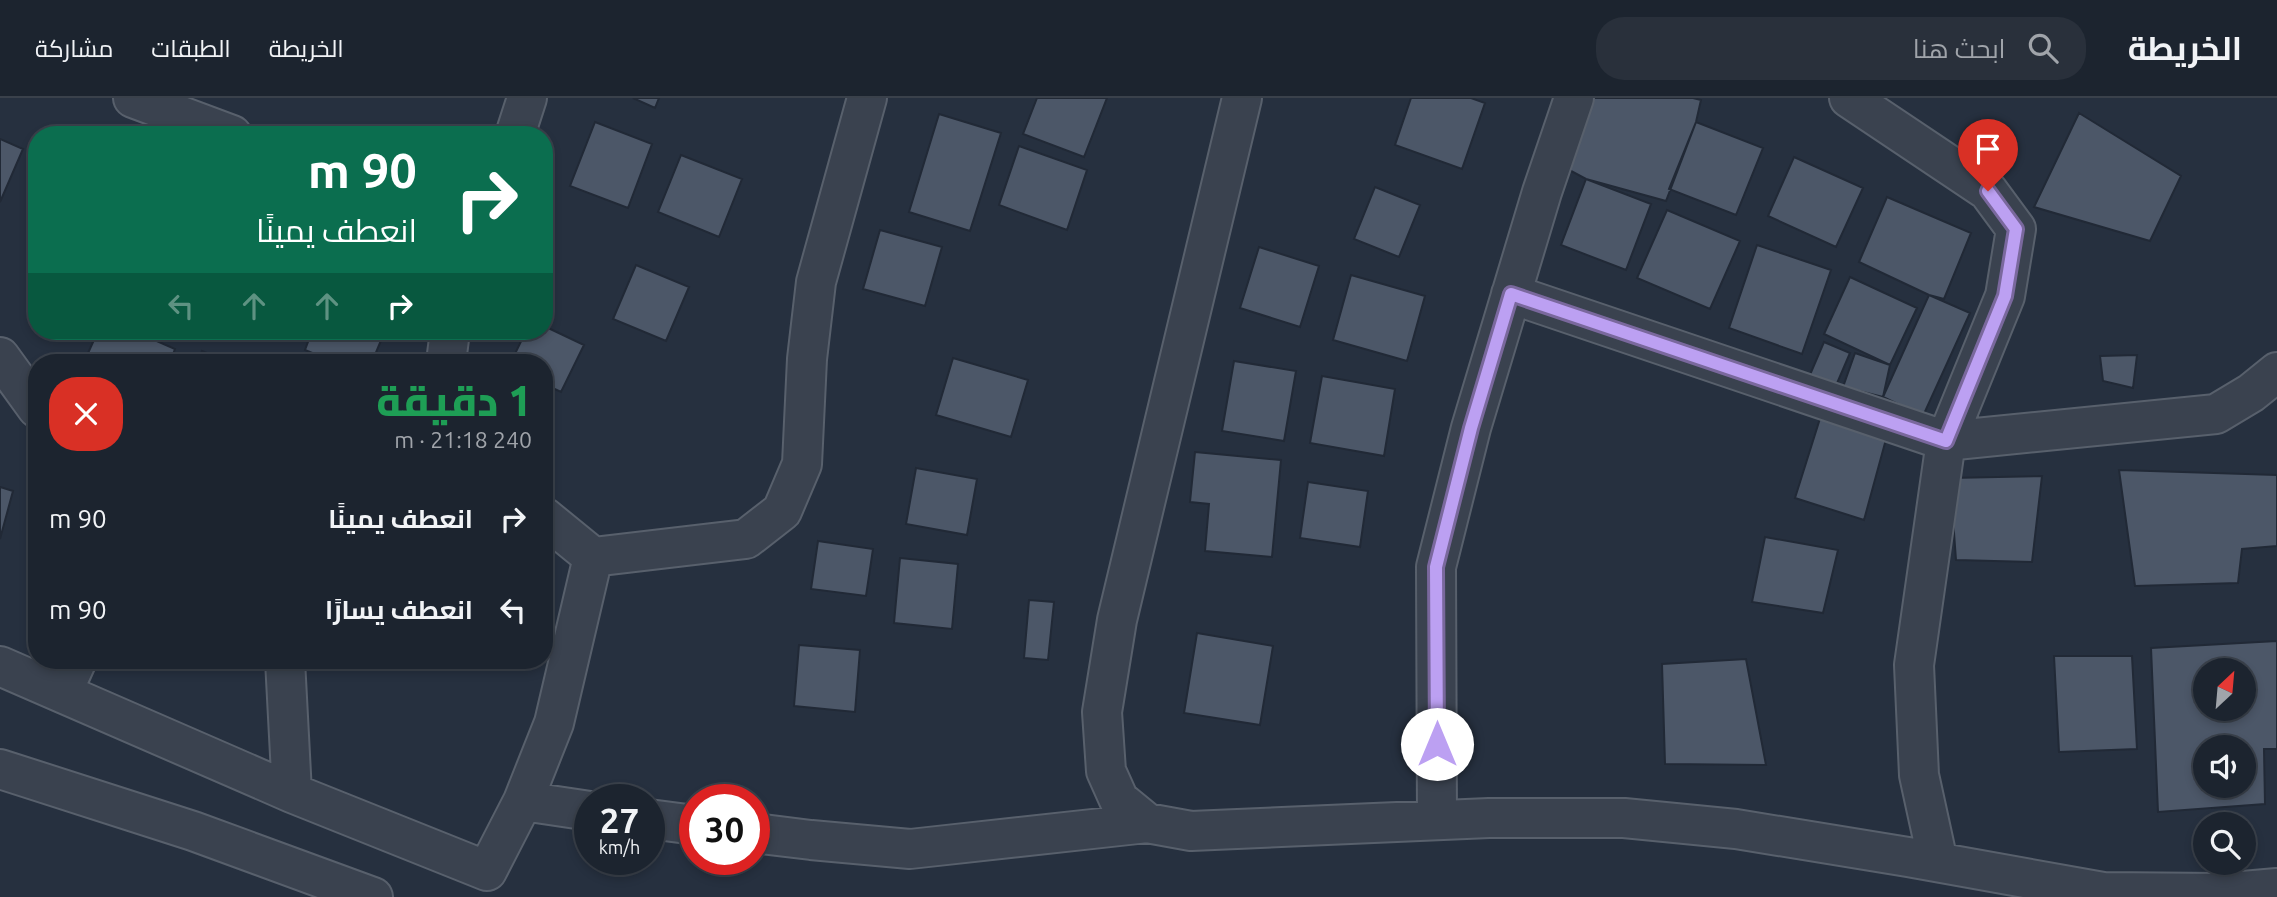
<!DOCTYPE html>
<html lang="ar">
<meta charset="utf-8">
<style>
body{margin:0;font-family:Ubuntu,Cairo,sans-serif;background:#29303b;color:#f1f3f6;direction:rtl;height:100vh;display:flex;flex-direction:column;font-size:26px;white-space:nowrap}
*{box-sizing:border-box;margin:0}
p{font-size:23px;color:#a0a4aa}
.icon{flex:none;width:38px;height:38px;fill:none;stroke:currentColor;stroke-width:2;stroke-linecap:round;stroke-linejoin:round}
.map{position:relative;flex:1;overflow:hidden;direction:ltr}
.panel{position:absolute;left:28px;top:256px;width:525px;height:315px;display:flex;flex-direction:column;background:#1c242f;border-radius:28px;box-shadow:0 4px 10px #0003,0 0 0 2px #3a414b;direction:rtl}
.panel>*{flex:none}
.banner{position:absolute;left:28px;top:28px;width:525px;height:214px;border-radius:28px;box-shadow:0 4px 10px #0003,0 0 0 2px #3a414b;direction:rtl;background:#0b6e4f;color:#fff;overflow:hidden}
.needle{width:46px;rotate:26deg}
.buttons{position:absolute;left:2193px;top:560px;display:grid;gap:14px}
.buttons a{display:grid;place-items:center;width:63px;height:63px;border-radius:50%;background:#1c242f;box-shadow:0 4px 10px #0003,0 0 0 2px #3a414b;font-size:35px}
.speed{position:absolute;left:574px;top:686px;display:flex;gap:14px;font-size:35px;font-weight:700;text-align:center}
.speed>*{display:grid;place-content:center;width:91px;height:91px;border-radius:50%;background:#1c242f;box-shadow:0 4px 10px #0003,0 0 0 2px #3a414b;line-height:1}
.speed small{font-size:18px;font-weight:400}
.speed .limit{border:10px solid #d22;background:#fff;color:#111}
.pin{position:absolute;display:grid;place-items:center;width:60px;height:60px;color:#fff;margin:-72px -30px;border-radius:50% 50% 50% 0;rotate:-45deg;box-shadow:0 0 7px #0007}
.pin .icon{rotate:45deg}
.me{position:absolute;width:77px;margin:-38px;rotate:0deg;stroke-linejoin:round;filter:drop-shadow(0 0 5px #0008)}
.turn{display:flex;align-items:center;gap:24px;height:147px;padding:0 21px;font-size:32px}
.turn .icon{width:91px;height:91px;stroke-width:2.5}
.turn b{display:block;font-size:49px;line-height:60px}
.lanes{display:flex;align-items:center;height:66px;padding:0 21px;background:#0003;justify-content:center;gap:35px;direction:ltr}
.lanes .off{opacity:.35}
.round{display:grid;place-items:center;flex:none;width:74px;height:74px;border-radius:28px;background:#29303b}
.summary{display:flex;align-items:center;justify-content:space-between;height:119px;padding:0 21px}
h1{font-size:42px;font-weight:800;line-height:52px;color:#1e9e55}
ul{padding:0;list-style:none}
li{display:flex;align-items:center;gap:21px;height:91px;padding:0 21px}
li div{flex:1}
li b{display:block;font-size:26px}
li em{font-style:normal}
header{display:flex;align-items:center;gap:42px;box-sizing:border-box;height:98px;padding:0 35px;background:#1c242f;border-bottom:2px solid #3a414b}
header strong{font-size:33px}
nav{display:flex;gap:38px;margin-inline-start:auto;font-size:24px}
.search{width:490px;height:63px;background:#29303b;display:flex;align-items:center;gap:18px;box-sizing:border-box;padding:0 24px;border-radius:28px;color:#a0a4aa;font-size:26px}
.map>svg:first-child{display:block}
.building{fill:#4c5768;stroke:#212936;stroke-width:2;fill-rule:evenodd}
.lines{fill:none;stroke-linecap:round;stroke-linejoin:round}
.minor-casing{stroke:#58606c;stroke-width:42}
.minor{stroke:#3a424f;stroke-width:38}
.route-casing{stroke:#7a689d;stroke-width:18}
.route{stroke:#bca0f2;stroke-width:12}
</style>
<header>
<strong>الخريطة</strong>
<div class="search"><svg class="icon" aria-label="search" viewBox="0 0 24 24"><circle cx="10" cy="10" r="6"/><path d="M15 15l6 6"/></svg>ابحث هنا</div>
<nav><a>الخريطة</a><a>الطبقات</a><a>مشاركة</a></nav>
</header>
<div class="map">
<svg width="2277" height="799" viewBox="0 0 2277 799">
<rect width="100%" height="100%" fill="#26303f"/>
<path class="building" d="M633,0H659L655,10Z
M1037,0H1107L1084,59L1023,36Z
M1411,0H1471L1485,5L1462,71L1395,47Z
M1581,0H1693L1701,2L1696,24L1666,103L1586,81L1558,66Z
M2079,15L2181,78L2150,143L2034,109Z
M939,16L1001,35L970,133L909,114Z
M595,24L652,46L628,110L570,88Z
M1696,24L1763,50L1736,117L1669,91Z
M0,41L23,51L0,104Z
M1019,48L1087,72L1067,132L999,107Z
M681,57L742,81L719,139L658,114Z
M1794,59L1863,90L1836,149L1768,118Z
M1586,81L1651,106L1626,172L1561,147Z
M1375,89L1420,107L1399,159L1354,141Z
M1887,99L1971,135L1944,201L1929,197L1859,164Z
M1667,112L1740,143L1710,211L1637,180Z
M880,132L942,149L925,208L863,191Z
M1757,147L1831,172L1802,256L1729,230Z
M1259,149L1319,168L1300,229L1240,210Z
M636,167L689,189L666,243L613,221Z
M1351,177L1425,198L1407,263L1333,242Z
M1850,179L1917,210L1890,267L1824,236Z
M1929,197L1970,215L1923,318L1883,299Z
M544,228L584,247L561,294L544,286V264H511L526,233H544Z
M98,233H134L175,251L170,264H84Z
M312,233H385L372,264H334L305,252Z
M1824,244L1850,255L1835,290L1809,279Z
M202,253L228,264H197Z
M1855,255L1890,267L1883,299L1843,289Z
M2137,257L2133,290L2103,283L2100,258Z
M953,260L1028,282L1011,339L936,317Z
M1234,263L1296,273L1284,343L1222,333Z
M1322,278L1395,291L1384,358L1310,345Z
M1823,311L1888,334L1864,422L1795,400Z
M1195,354L1281,362L1272,459L1205,453L1209,406L1190,404Z
M916,370L977,381L967,437L906,426Z
M2119,372L2277,377V448L2242,451L2238,485L2135,488Z
M2042,378L2032,464L1956,462L1950,380Z
M1308,384L1368,393L1360,449L1300,440Z
M0,389L13,393L0,441Z
M1765,439L1838,452L1823,515L1752,504Z
M818,443L873,451L866,498L811,491Z
M900,460L958,466L952,531L894,525Z
M1029,502L1054,504L1048,562L1024,560Z
M1197,535L1273,548L1260,627L1184,615Z
M2277,543V651H2264L2265,706L2158,714L2151,550ZM2205,572H2244V611H2205ZM2205,649H2244V688H2205Z
M799,547L860,552L855,614L794,608Z
M2054,558H2132L2137,651L2059,654Z
M1746,561L1766,667L1665,666L1662,566Z"/>
<g class="lines">
<defs>
<path id="minor" d="M133,0L232,37
M1242,0L1117,522L1102,614L1106,673L1119,702L1147,725L1191,733L1489,720H1624L1736,731L1908,759L2103,794
M1849,0L1988,93L2016,131L2005,198L1946,343L1914,567L1919,677L1938,764
M515,37L527,0
M1511,196L1946,343L2216,316L2251,295L2277,274
M0,259L37,310
M446,264L450,233
M544,419L593,459L554,625L523,703L590,713
M593,459L746,441L782,413L802,366L807,261L816,184L867,0
M285,562L292,695
M0,568L292,695L487,773L523,703
M62,595L77,562
M0,671L193,733L373,799
M649,721L695,727
M1437,722L1436,469L1471,330L1542,94L1574,0
M754,735L811,742L910,751L1147,725
M2077,797L2103,794L2220,795L2277,790"/>
</defs>
<use href="#minor" class="minor-casing"/>
<use href="#minor" class="minor"/>
</g>
<g class="lines">
<defs>
<path id="route" d="M1437,646L1436,469L1471,330L1511,196L1946,343L2005,198L2016,131L1988,93"/>
</defs>
<use href="#route" class="route-casing"/>
<use href="#route" class="route"/>
</g>
</svg>
<div class="buttons">
<a><svg class="needle" viewBox="-14 -14 28 28"><path d="M0-13l5 13h-10z" fill="#e53935"/><path d="M0 13l5-13h-10z" fill="#a0a4aa"/></svg></a>
<a><svg class="icon" aria-label="sound" viewBox="0 0 24 24"><path d="M4 9h4l5-4v14l-5-4H4zM17 9q2 3 0 6"/></svg></a>
<a><svg class="icon" aria-label="search" viewBox="0 0 24 24"><circle cx="10" cy="10" r="6"/><path d="M15 15l6 6"/></svg></a>
</div>
<div class="speed"><div>27<small>km/h</small></div><div class="limit">30</div></div>
<div class="pin" style="left:1988px;top:93px;background:#d93025"><svg class="icon" aria-label="arrive" viewBox="0 0 24 24"><path d="M6 21V4h12l-3 4 3 4H6"/></svg></div>
<svg class="me" style="left:1437px;top:646px" viewBox="-20 -20 40 40"><circle r="19" fill="#fff"/><path d="M0-13L10 11 0 6-10 11z" fill="#bca0f2"/></svg>
<div class="banner">
<div class="turn"><svg class="icon" aria-label="right" viewBox="0 0 24 24"><path d="M7 20v-9h11M14 6l5 5-5 5"/></svg><div><b>90 m</b>انعطف يمينًا</div></div>
<div class="lanes"><svg class="icon off" aria-label="left" viewBox="0 0 24 24"><path d="M17 20v-9H6M10 6l-5 5 5 5"/></svg><svg class="icon off" aria-label="ahead" viewBox="0 0 24 24"><path d="M12 20V5M6 11l6-6 6 6"/></svg><svg class="icon off" aria-label="ahead" viewBox="0 0 24 24"><path d="M12 20V5M6 11l6-6 6 6"/></svg><svg class="icon" aria-label="right" viewBox="0 0 24 24"><path d="M7 20v-9h11M14 6l5 5-5 5"/></svg></div>
</div>
<section class="panel">
<div class="summary"><div><h1>1 دقيقة</h1><p>240 m · 21:18</p></div><a class="round" style="background:#d93025;color:#fff"><svg class="icon" aria-label="close" viewBox="0 0 24 24"><path d="M6 6l12 12M18 6L6 18"/></svg></a></div>
<ul>
<li><svg class="icon" aria-label="right" viewBox="0 0 24 24"><path d="M7 20v-9h11M14 6l5 5-5 5"/></svg><div><b>انعطف يمينًا</b></div><em>90 m</em></li>
<li><svg class="icon" aria-label="left" viewBox="0 0 24 24"><path d="M17 20v-9H6M10 6l-5 5 5 5"/></svg><div><b>انعطف يسارًا</b></div><em>90 m</em></li>
</ul>
</section>
</div>
